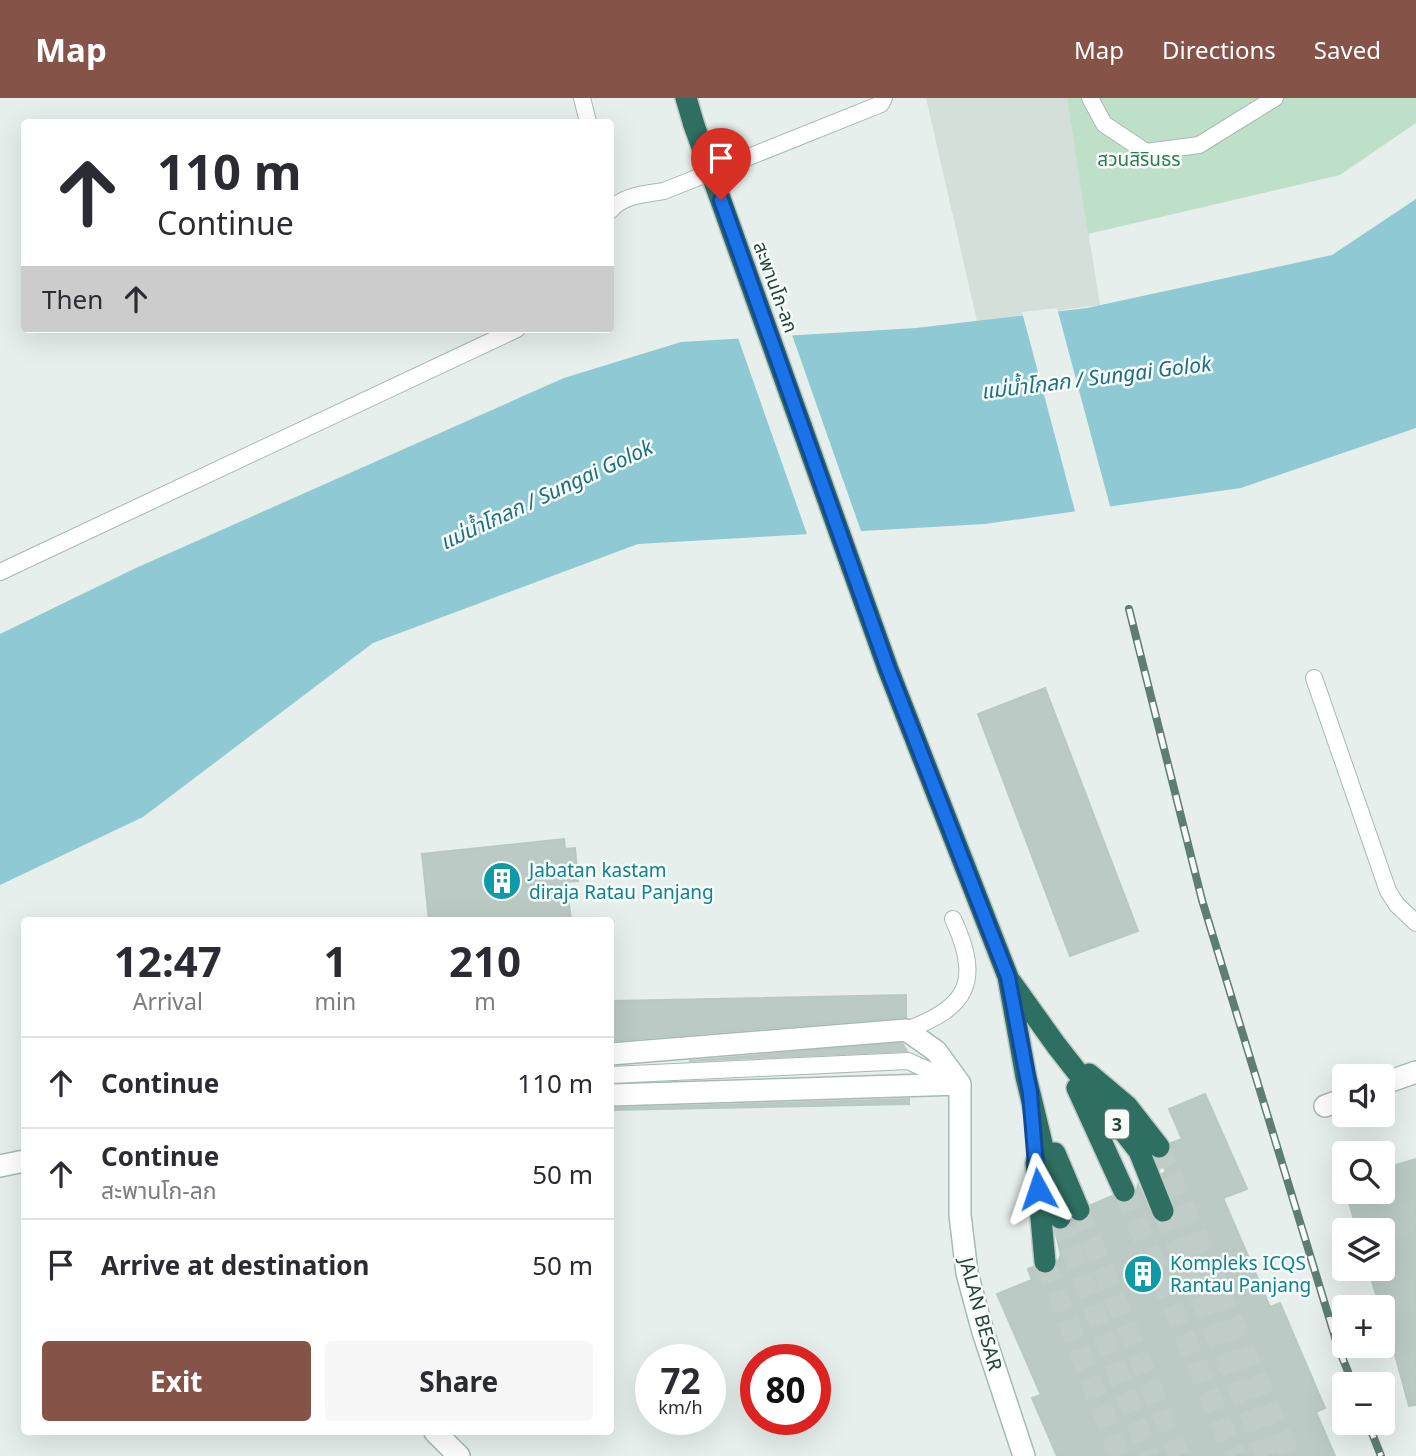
<!DOCTYPE html>
<meta charset="utf-8">
<style>
body{margin:0;font-family:"Noto Sans","Noto Sans Thai",sans-serif;background:#f7f7f7;color:#2b2b33;height:100vh;display:flex;flex-direction:column;font-size:26px;white-space:nowrap}
*{box-sizing:border-box;margin:0}
p{font-size:23px;color:#7c7c81}
.icon{flex:none;width:38px;height:38px;fill:none;stroke:currentColor;stroke-width:2;stroke-linecap:round;stroke-linejoin:round}
.map{position:relative;flex:1;overflow:hidden}
.drawer{position:absolute;left:21px;top:819px;width:593px;height:518px;display:flex;flex-direction:column;background:#fff;border-radius:7px;box-shadow:0 7px 28px #0002}
.drawer>*{flex:none}
.banner{position:absolute;left:21px;top:21px;width:593px;height:214px;border-radius:7px;box-shadow:0 7px 28px #0002;background:#fff;color:#2b2b33;overflow:hidden}
.tools{position:absolute;left:1332px;top:966px;display:grid;gap:14px}
.tools a{display:grid;place-items:center;width:63px;height:63px;border-radius:7px;background:#fff;box-shadow:0 7px 28px #0002;font-size:35px}
.speed{position:absolute;left:635px;top:1246px;display:flex;gap:14px;font-size:35px;font-weight:700;text-align:center}
.speed>*{display:grid;place-content:center;width:91px;height:91px;border-radius:50%;background:#fff;box-shadow:0 7px 28px #0002;line-height:1}
.speed small{font-size:18px;font-weight:400}
.speed .limit{border:10px solid #d22;background:#fff;color:#111}
.pin{position:absolute;display:grid;place-items:center;width:60px;height:60px;color:#fff;margin:-72px -30px;border-radius:50% 50% 50% 0;rotate:-45deg;box-shadow:0 0 7px #0007}
.pin .icon{rotate:45deg}
.me{position:absolute;width:77px;margin:-38px;rotate:355deg;stroke-linejoin:round;filter:drop-shadow(0 0 5px #0008)}
.turn{display:flex;align-items:center;gap:24px;height:147px;padding:0 21px;font-size:32px}
.turn .icon{width:91px;height:91px;stroke-width:2.5}
.turn b{display:block;font-size:49px;line-height:60px}
.then{display:flex;align-items:center;height:66px;padding:0 21px;background:#0003;gap:14px;font-size:26px}
.eta{display:flex;justify-content:space-evenly;align-items:center;height:119px;text-align:center}
.eta b{font-size:42px;font-weight:700;line-height:49px}
.primary-button{display:flex;gap:14px;margin-top:auto;padding:14px 21px}
.primary-button a{flex:1;height:80px;border-radius:7px;background:#855347;color:#fff;font-size:28px;font-weight:700;line-height:80px;text-align:center}
.primary-button a+a{background:#f7f7f7;color:#2b2b33}
ul{padding:0;list-style:none}
li{display:flex;align-items:center;gap:21px;height:91px;padding:0 21px;border-top:2px solid #e1e1e2}
li div{flex:1}
li b{display:block;font-size:26px}
li em{font-style:normal}
header{display:flex;align-items:center;gap:42px;box-sizing:border-box;height:98px;padding:0 35px;background:#855347;color:#fff}
header strong{font-size:33px}
nav{display:flex;gap:38px;margin-inline-start:auto;font-size:24px}
.map>svg:first-child{display:block}
.built{fill:#d4dfda}
.green{fill:#bfe0c8}
.water{fill:#8ec9d4}
.pier{fill:#e6efeb}
.building{fill:#bbcac4;stroke:#b8c9c2;stroke-width:2}
.lines{fill:none;stroke-linecap:round;stroke-linejoin:round}
.primary-tunnel{stroke:#bfccc8;stroke-width:21;stroke-dasharray:21 10;stroke-linecap:butt}
.highway-tunnel{stroke:#bfccc8;stroke-width:21;stroke-dasharray:21 10;stroke-linecap:butt}
.lane-casing{stroke:#a8b8b2;stroke-width:18}
.street-casing{stroke:#a8b8b2;stroke-width:24}
.secondary-casing{stroke:#a4bbb3;stroke-width:24}
.highway-casing{stroke:#c2cac8;stroke-width:24}
.lane{stroke:#fff;stroke-width:16}
.street{stroke:#fff;stroke-width:21}
.secondary{stroke:#fff;stroke-width:21}
.highway{stroke:#2f6f62;stroke-width:21}
.rail-casing{stroke:#5f7d75;stroke-width:8}
.rail{stroke:#f7fbf9;stroke-width:5;stroke-dasharray:16;stroke-linecap:butt}
.highway-bridge-casing{stroke:#c2cac8;stroke-width:24;stroke-linecap:butt}
.highway-bridge{stroke:#2f6f62;stroke-width:21}
.route-casing{stroke:#114b97;stroke-width:18}
.route{stroke:#1a73e8;stroke-width:12}
.labels{text-anchor:middle;dominant-baseline:central;stroke-width:5;stroke-linejoin:round;paint-order:stroke}
.shield{fill:#f7fbf9;stroke:#637a73;stroke-width:2}
.shield-label{font-size:18px;font-weight:bold;fill:#24423a}
.park-label{font-size:19px;fill:#2d7a4b;stroke:#f7fbf9}
.street-label{font-size:19px;fill:#24423a;stroke:#f7fbf9}
.culture-label{font-size:19px;fill:#0d838f;stroke:#f7fbf9;text-anchor:start}
.water-label{font-size:21px;font-style:italic;fill:#1c6f80;stroke:#f7fbf9}
</style>
<header>
<strong>Map</strong>
<nav><a>Map</a><a>Directions</a><a>Saved</a></nav>
</header>
<div class="map">
<svg width="1416" height="1358" viewBox="0 0 1416 1358">
<rect width="100%" height="100%" fill="#e6efeb"/>
<path class="built" d="M926,0H1067L1100,207L977,223Z"/>
<path class="green" d="M1067,0H1416V25L1340,77L1088,136Z"/>
<path class="water" d="M1416,101V330L1241,390L985,426L638,446L373,545L143,719L0,787V536L138,469L564,280L681,244L916,230L1087,210L1332,157Z"/>
<path class="pier" d="M1057,210L1111,412L1076,417L1022,214Z
M791,234L862,436L808,439L737,237Z"/>
<path class="building" d="M1045,590L1138,833L1070,858L978,616Z
M564,741L565,751L575,750L578,783L566,784L571,822H429L422,756Z
M906,897V919L611,943V903Z
M902,945L907,953L689,963Z
M1205,996L1247,1091L1223,1100L1270,1209L1280,1205L1325,1310L1316,1314L1335,1358H1057L1032,1300L1041,1297L997,1196L1032,1182L1028,1171L1033,1169L1040,1176L1053,1174L1061,1157L1055,1132L1064,1133L1073,1123L1085,1124L1092,1114L1091,1107L1112,1098L1117,1104L1129,1105L1135,1100L1138,1087L1154,1123L1162,1126L1173,1122L1175,1109L1162,1076L1166,1074L1161,1062L1171,1055V1045L1182,1041L1169,1011Z
M909,1001V1006L611,1012V1010Z
M1416,1061V1307L1409,1308L1382,1209H1380L1368,1171H1382V1132H1357L1346,1094H1382V1071Z"/>
<g class="lines">
<path class="primary-tunnel" d="M1163,1113L1267,1358"/>
<path class="highway-tunnel" d="M1159,1049L1290,1358
M1124,1093L1235,1358
M1079,1112L1179,1358
M1060,1120L1149,1358
M1045,1164L1120,1358"/>
<defs>
<path id="lane" d="M582,0L588,24
M1090,0L1104,26L1146,54L1199,47L1275,0
M611,112C623,97 646,96 664,93L881,6L884,0
M0,474L517,231
M1314,580L1388,793L1397,807L1416,825
M906,932C968,910 982,883 953,821
M611,977L908,963L957,985"/>
<path id="street" d="M1382,986L1416,974
M1325,1008L1344,1001
M435,1334L459,1358"/>
<path id="secondary" d="M611,956L906,932L936,953L960,986V1117L967,1175L983,1234L1024,1358
M611,997L960,986
M0,1068L24,1063"/>
<path id="highway" d="M686,0L694,27
M801,327L888,571L1008,879L1026,979L1060,1120
M1011,884L1056,947L1139,1053L1163,1113
M1089,976L1127,1008L1159,1049
M1077,990L1124,1093
M1055,1055L1079,1112
M1036,1065L1045,1164"/>
</defs>
<use href="#lane" class="lane-casing"/>
<use href="#street" class="street-casing"/>
<use href="#secondary" class="secondary-casing"/>
<use href="#highway" class="highway-casing"/>
<use href="#lane" class="lane"/>
<use href="#street" class="street"/>
<use href="#secondary" class="secondary"/>
<use href="#highway" class="highway"/>
<defs>
<path id="rail" d="M1129,511L1202,802L1338,1249L1353,1286
M1368,1325L1381,1358"/>
</defs>
<use href="#rail" class="rail-casing"/>
<use href="#rail" class="rail"/>
<defs>
<path id="highway-bridge" d="M694,27L801,327"/>
</defs>
<use href="#highway-bridge" class="highway-bridge-casing"/>
<use href="#highway-bridge" class="highway-bridge"/>
</g>
<g class="lines">
<defs>
<path id="route" d="M721,102L888,571L1008,879L1030,995L1038,1091"/>
</defs>
<use href="#route" class="route-casing"/>
<use href="#route" class="route"/>
</g>
<defs>
<symbol id="building-disc" viewBox="-11 -11 22 22"><circle r="9.5" fill="#0f9aa8" stroke="#f7fbf9"/><path d="M-4-6H4V6H1V3H-1V6H-4ZM-2.5-4.3h1.7v1.8h-1.7ZM.8-4.3h1.7v1.8H.8ZM-2.5-1h1.7V.8h-1.7ZM.8-1h1.7V.8H.8Z" fill="#fff"/></symbol>
</defs>
<g fill-rule="evenodd">
<use href="#building-disc" x="480" y="761" width="44" height="44"/>
<use href="#building-disc" x="1121" y="1154" width="44" height="44"/>
</g>
<g class="labels">
<rect class="shield" x="1105" y="1011.5" width="24" height="29" rx="5"/>
<g class="shield-label">
<text x="1117" y="1026">3</text>
</g>
<g class="park-label">
<text x="1139" y="61">สวนสิรินธร</text>
</g>
<g class="street-label">
<text transform="translate(776 189) rotate(70)">สะพานโก-ลก</text>
<text transform="translate(981 1216) rotate(75)">JALAN BESAR</text>
</g>
<g class="culture-label">
<text x="529" y="772">Jabatan kastam<tspan x="529" dy="22">diraja Ratau Panjang</tspan></text>
<text x="1170" y="1165">Kompleks ICQS<tspan x="1170" dy="22">Rantau Panjang</tspan></text>
</g>
<g class="water-label">
<text transform="translate(1096 279) rotate(-7)">แม่น้ำโกลก / Sungai Golok</text>
<text transform="translate(546 396) rotate(-25)">แม่น้ำโกลก / Sungai Golok</text>
</g>
</g>
</svg>
<div class="tools">
<a><svg class="icon" aria-label="sound" viewBox="0 0 24 24"><path d="M4 9h4l5-4v14l-5-4H4zM17 9q2 3 0 6"/></svg></a>
<a><svg class="icon" aria-label="search" viewBox="0 0 24 24"><circle cx="10" cy="10" r="6"/><path d="M15 15l6 6"/></svg></a>
<a><svg class="icon" aria-label="layers" viewBox="0 0 24 24"><path d="M12 4l9 5-9 5-9-5zM3 14l9 5 9-5"/></svg></a>
<a>+</a>
<a>−</a>
</div>
<div class="speed"><div>72<small>km/h</small></div><div class="limit">80</div></div>
<div class="pin" style="left:721px;top:102px;background:#d93025"><svg class="icon" aria-label="arrive" viewBox="0 0 24 24"><path d="M6 21V4h12l-3 4 3 4H6"/></svg></div>
<svg class="me" style="left:1038px;top:1091px" viewBox="-20 -20 40 40"><path d="M0-17L14 15 0 8-14 15z" fill="#1a73e8" stroke="#fff" stroke-width="4"/></svg>
<div class="banner">
<div class="turn"><svg class="icon" aria-label="ahead" viewBox="0 0 24 24"><path d="M12 20V5M6 11l6-6 6 6"/></svg><div><b>110 m</b>Continue</div></div>
<div class="then">Then<svg class="icon" aria-label="ahead" viewBox="0 0 24 24"><path d="M12 20V5M6 11l6-6 6 6"/></svg></div>
</div>
<section class="drawer">
<div class="eta">
<div><b>12:47</b><p>Arrival</p></div>
<div><b>1</b><p>min</p></div>
<div><b>210</b><p>m</p></div>
</div>
<ul>
<li><svg class="icon" aria-label="ahead" viewBox="0 0 24 24"><path d="M12 20V5M6 11l6-6 6 6"/></svg><div><b>Continue</b></div><em>110 m</em></li>
<li><svg class="icon" aria-label="ahead" viewBox="0 0 24 24"><path d="M12 20V5M6 11l6-6 6 6"/></svg><div><b>Continue</b><p>สะพานโก-ลก</p></div><em>50 m</em></li>
<li><svg class="icon" aria-label="arrive" viewBox="0 0 24 24"><path d="M6 21V4h12l-3 4 3 4H6"/></svg><div><b>Arrive at destination</b></div><em>50 m</em></li>
</ul>
<div class="primary-button"><a>Exit</a><a>Share</a></div>
</section>
</div>
